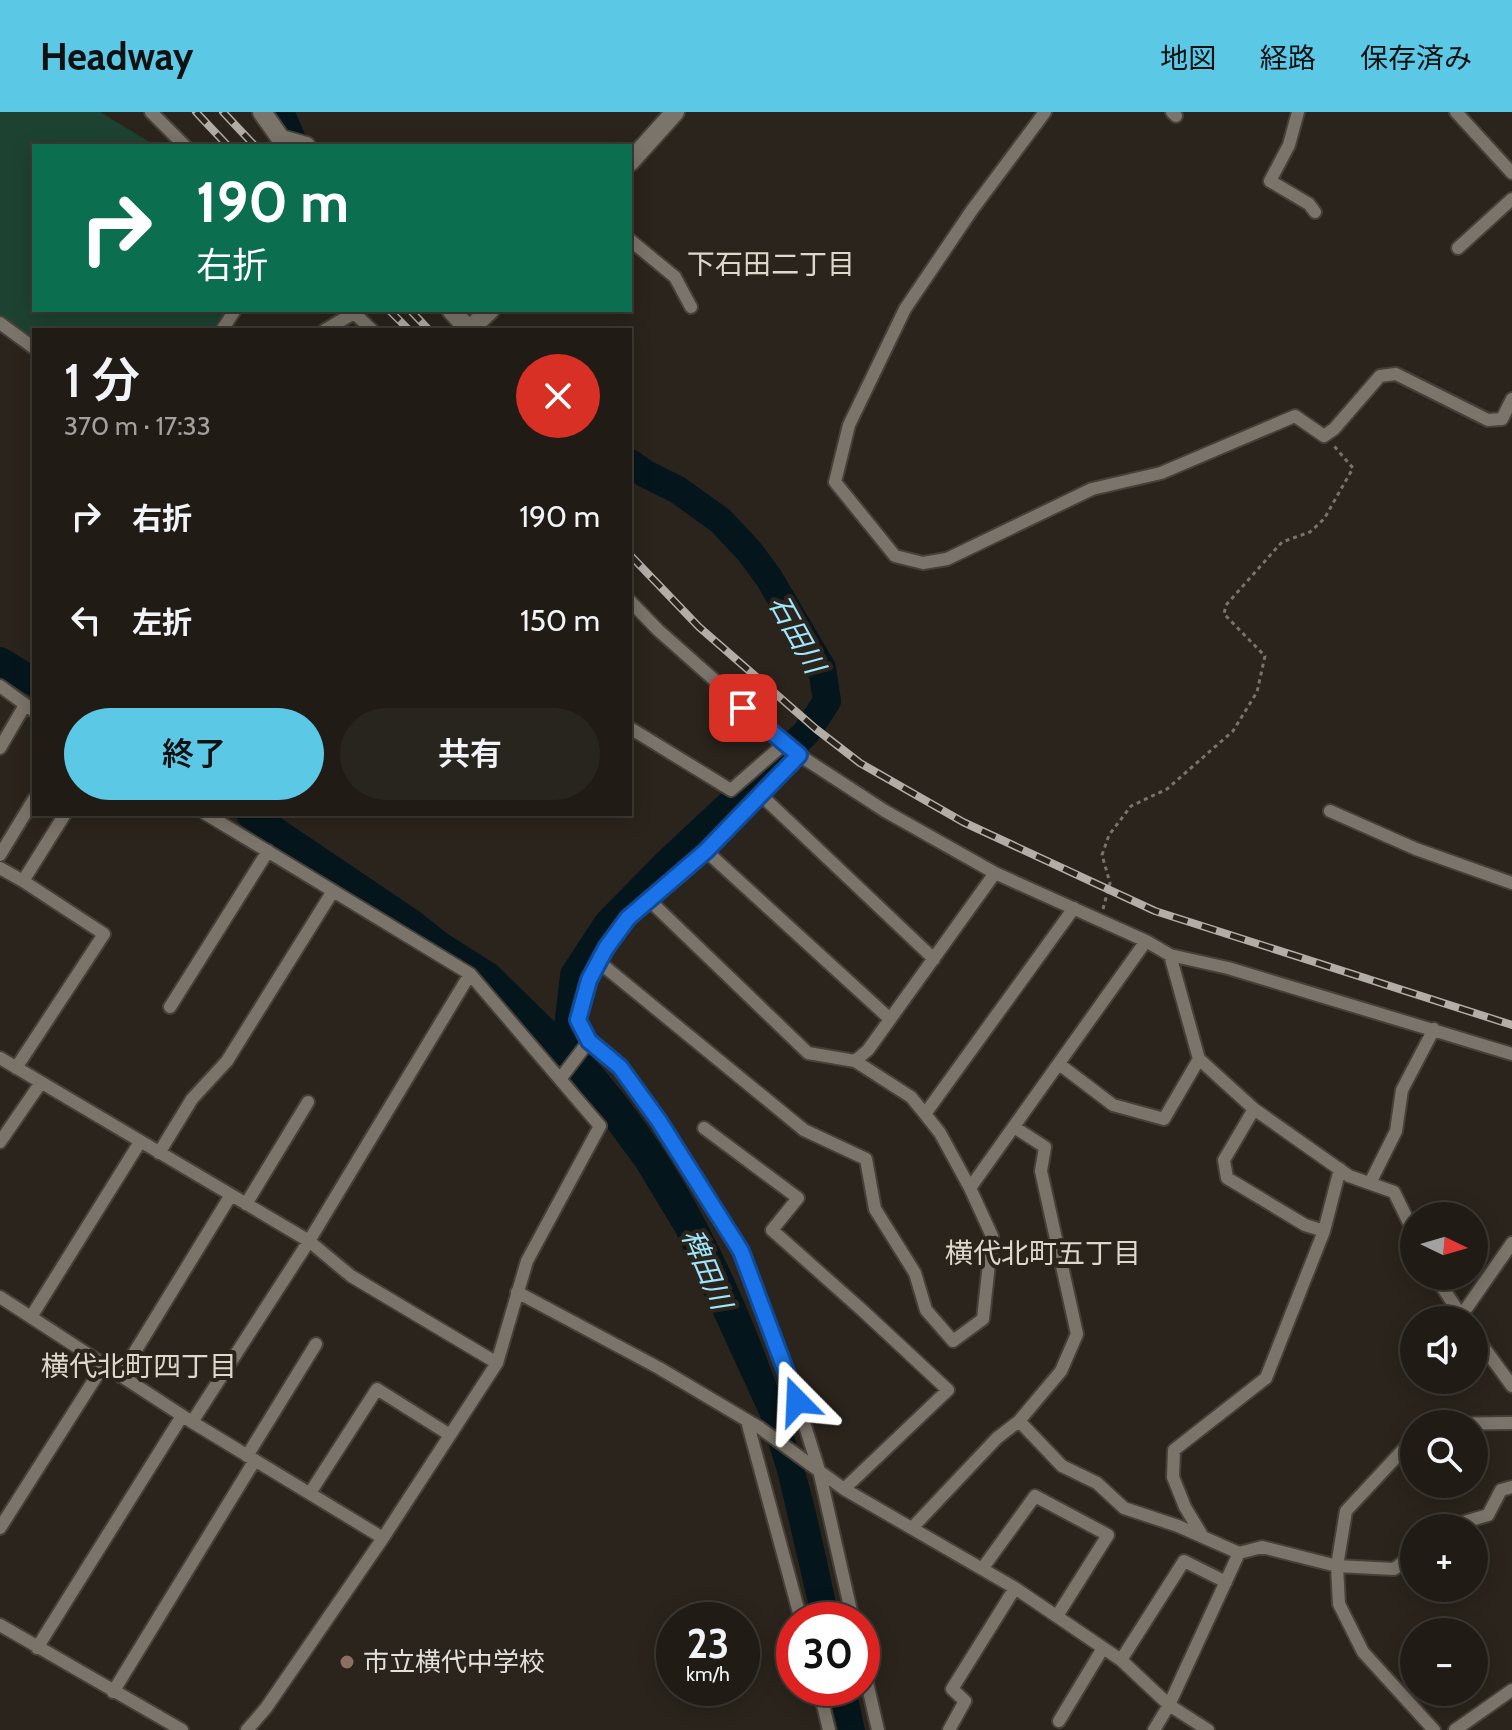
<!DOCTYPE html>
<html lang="ja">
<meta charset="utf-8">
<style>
body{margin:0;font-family:Cabin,"Noto Sans JP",sans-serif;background:#28241e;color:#f1f3f6;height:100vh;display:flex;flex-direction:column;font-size:30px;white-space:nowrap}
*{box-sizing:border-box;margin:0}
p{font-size:26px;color:#a2a1a0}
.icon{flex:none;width:44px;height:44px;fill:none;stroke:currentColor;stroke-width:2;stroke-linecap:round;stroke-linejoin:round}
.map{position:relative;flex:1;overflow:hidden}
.details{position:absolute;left:32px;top:216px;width:600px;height:488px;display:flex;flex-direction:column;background:#201b15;border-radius:0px;box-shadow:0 4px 20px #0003,0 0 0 2px #3d3934}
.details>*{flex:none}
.top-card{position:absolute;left:32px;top:32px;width:600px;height:168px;border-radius:0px;box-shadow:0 4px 20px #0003,0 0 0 2px #3d3934;background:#0b6e4f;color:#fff;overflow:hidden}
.needle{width:52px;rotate:95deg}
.fabs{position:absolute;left:1400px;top:1090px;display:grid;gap:16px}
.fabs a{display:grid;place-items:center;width:88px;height:88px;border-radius:50%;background:#201b15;box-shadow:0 4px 20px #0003,0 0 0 2px #3d3934;font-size:40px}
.speed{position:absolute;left:656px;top:1490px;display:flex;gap:16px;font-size:40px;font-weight:700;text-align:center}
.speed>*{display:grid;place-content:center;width:104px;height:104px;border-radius:50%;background:#201b15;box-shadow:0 4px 20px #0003,0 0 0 2px #3d3934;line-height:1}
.speed small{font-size:20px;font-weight:400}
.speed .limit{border:12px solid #d22;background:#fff;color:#111}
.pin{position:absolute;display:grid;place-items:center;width:68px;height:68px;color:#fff;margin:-34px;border-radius:16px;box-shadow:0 4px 12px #0006}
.me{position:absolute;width:88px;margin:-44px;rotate:339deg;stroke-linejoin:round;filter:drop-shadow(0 0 6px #0008)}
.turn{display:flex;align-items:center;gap:28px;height:168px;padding:0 32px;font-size:36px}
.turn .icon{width:104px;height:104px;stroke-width:2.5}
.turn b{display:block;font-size:56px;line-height:68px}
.round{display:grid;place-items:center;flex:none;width:84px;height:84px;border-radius:42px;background:#28241e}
.overview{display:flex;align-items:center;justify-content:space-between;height:136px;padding:0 32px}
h1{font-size:48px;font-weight:600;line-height:60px}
.action{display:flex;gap:16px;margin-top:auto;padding:16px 32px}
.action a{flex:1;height:92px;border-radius:48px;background:#5bc8e6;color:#111;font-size:32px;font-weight:600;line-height:92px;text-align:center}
.action a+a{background:#28241e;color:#f1f3f6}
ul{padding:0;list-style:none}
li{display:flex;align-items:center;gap:24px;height:104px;padding:0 32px}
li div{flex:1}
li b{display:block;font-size:30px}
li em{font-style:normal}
header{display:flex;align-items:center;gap:48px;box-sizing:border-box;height:112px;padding:0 40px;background:#5bc8e6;color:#111}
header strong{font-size:38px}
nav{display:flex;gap:44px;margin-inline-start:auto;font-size:28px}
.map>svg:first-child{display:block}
.green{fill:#1e4232}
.water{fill:#04161c}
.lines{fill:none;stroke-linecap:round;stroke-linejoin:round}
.river{stroke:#04161c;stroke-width:28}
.street-casing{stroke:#45403a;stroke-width:16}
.secondary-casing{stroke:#45403a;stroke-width:22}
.path{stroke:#78736c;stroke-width:3;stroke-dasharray:4 4;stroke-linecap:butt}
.street{stroke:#7b746a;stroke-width:12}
.secondary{stroke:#7b746a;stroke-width:18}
.rail-casing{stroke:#b2ada7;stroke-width:8}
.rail{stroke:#2a241c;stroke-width:5;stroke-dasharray:15;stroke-linecap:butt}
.route-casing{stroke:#114b97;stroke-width:20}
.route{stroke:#1a73e8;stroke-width:14}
.education-dot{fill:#8d6e63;stroke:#2a241c;stroke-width:3}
.labels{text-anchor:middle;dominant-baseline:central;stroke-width:8;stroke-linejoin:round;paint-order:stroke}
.poi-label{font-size:26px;fill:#e4e0db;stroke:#2a241c;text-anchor:start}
.neighbourhood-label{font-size:28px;fill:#dfd7cc;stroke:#2a241c}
.water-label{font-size:28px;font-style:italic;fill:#9ee6fe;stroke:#2a241c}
</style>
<header>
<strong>Headway</strong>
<nav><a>地図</a><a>経路</a><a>保存済み</a></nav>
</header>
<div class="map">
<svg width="1512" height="1618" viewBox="0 0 1512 1618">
<rect width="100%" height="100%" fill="#2a241c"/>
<path class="green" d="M0,0H100L156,34H34V198H229L222,218H34V236L0,211Z"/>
<path class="water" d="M578,929C694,1051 759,1206 807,1366C820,1412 829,1461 840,1508H812L778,1363L760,1304L676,1121L636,1055L561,953L560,942L568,930Z
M828,1576H856L865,1618H838Z"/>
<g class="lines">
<path class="river" d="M280,0L295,34
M0,549L34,570
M250,702L410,810L439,833L488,864L590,964
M575,946L568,916L574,863L608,811L667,751L806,621L827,589L822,556L769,466L749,439L721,409L678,378L644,361L630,351"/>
<defs>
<path id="street" d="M151,0L185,34
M1045,0L972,98L905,197L849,313L835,370L895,444L923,451L947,447L1092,377L1161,361L1295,304L1324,324L1334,317L1380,264L1396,262L1488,308L1502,307L1512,287
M1172,0L1176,4
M1298,0L1289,33L1270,69L1309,92L1315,100
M1456,0L1512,61
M630,128L675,165L691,195
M1458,136L1512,87
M351,198L372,218
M0,211L34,236
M222,218L235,198
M325,218L354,201
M630,489L658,518L799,643L885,699L995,761L1146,829L1170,843L1228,856L1512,942
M0,574L34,599
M630,616L731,678L785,631
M0,636L25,593
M799,643L706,739L628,806L606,836L589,868L578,908L589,929L620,955L659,1009L741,1139L797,1289L819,1358L853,1508
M761,683L934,847
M1330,699L1416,737L1512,771
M206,702L470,862L600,1014L527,1149L497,1251L383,1426L266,1596L247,1618
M706,739L890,907
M0,743L34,687
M0,756L23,769
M1170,843L1199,947L1254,997L1349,1064L1394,1080L1414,1121
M599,850L804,1018L866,1047L875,1097L915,1161L926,1198L953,1229L983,1207L992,1124L970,1076L940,1021L925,1002L911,985L855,949L808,941L648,787
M170,895L268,739
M0,946L309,1129L351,1164L497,1251
M855,949L868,938L995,761
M1059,952L1113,993L1164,1007L1199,947
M16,956L104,822L23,769L65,702
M560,967L589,929
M1254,997L1224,1048L1227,1066L1305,1113L1324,1119
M925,1002L1074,796
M1014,1015L1045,1035L1041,1059L1077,1222L1061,1259L1019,1309
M704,1016L798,1086L772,1118L862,1198L948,1278L844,1377
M0,1030L40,972
M159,1041L192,987L227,949L333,779
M1370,1071L1396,1019L1402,978L1434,917
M970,1076L1146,829
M246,1092L308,990
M1435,1164L1464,1208
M517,1180L659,1256L760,1316L844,1377L1015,1476L1121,1548L1169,1593L1208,1618
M0,1185L192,1310L383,1426
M1461,1204L1512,1131
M31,1205L140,1030
M1474,1222L1512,1274
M120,1264L231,1083
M747,1309L801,1508
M192,1310L309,1129L470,862
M1439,1312L1512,1311
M1414,1326L1346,1399L1337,1454L1339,1492L1363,1540L1434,1618
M247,1344L316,1232
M310,1381L377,1277L450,1323
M0,1416L103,1254
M912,1416L997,1326L1019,1309L1062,1354L1097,1371L1124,1396L1178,1414L1239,1441L1262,1435L1337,1454L1394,1457L1414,1442
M1444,1416L1488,1403L1501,1378L1512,1375
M1203,1425L1185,1395L1173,1365L1174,1338L1266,1266L1324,1119L1340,1057
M982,1457L1035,1384L1108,1423L1057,1504
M0,1513L182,1618
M37,1536L182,1304
M1121,1548L1184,1449L1226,1470
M862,1549L878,1618
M819,1576L829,1618
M113,1580L255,1348
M1059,1609L1103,1536
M949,1618L965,1589L952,1577L1015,1476
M1154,1618L1169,1593L1239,1441
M1455,1618L1512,1578"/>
<path id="secondary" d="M262,0L281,27L306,34
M630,50L675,0
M451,198L469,218
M469,218L490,198"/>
</defs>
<use href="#street" class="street-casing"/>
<use href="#secondary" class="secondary-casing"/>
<path class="path" d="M1103,797L1110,771L1102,743L1109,723L1131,694L1167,677L1233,619L1257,580L1265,544L1224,502L1226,493L1282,430L1310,420L1324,407L1353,356L1334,334"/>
<use href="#street" class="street"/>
<use href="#secondary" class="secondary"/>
<defs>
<path id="rail" d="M196,0L228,34
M223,0L255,34
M389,198L409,218
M410,198L429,218
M630,443L699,515L816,617L860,651L963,710L1155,799L1512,913"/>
</defs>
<use href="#rail" class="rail-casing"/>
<use href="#rail" class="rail"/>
</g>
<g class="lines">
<defs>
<path id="route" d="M743,596L799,643L706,739L628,806L606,836L589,868L578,908L589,929L620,955L659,1009L741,1139L797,1289"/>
</defs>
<use href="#route" class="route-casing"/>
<use href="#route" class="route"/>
</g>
<circle class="education-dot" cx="347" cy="1550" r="8"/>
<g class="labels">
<g class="poi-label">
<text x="363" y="1550">市立横代中学校</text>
</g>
<g class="neighbourhood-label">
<text x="771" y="152">下石田二丁目</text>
<text x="1043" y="1141">横代北町五丁目</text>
<text x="139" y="1254">横代北町四丁目</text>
</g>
<g class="water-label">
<text transform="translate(797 522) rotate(61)">石田川</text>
<text transform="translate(707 1157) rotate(67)">稗田川</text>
</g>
</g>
</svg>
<div class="fabs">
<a><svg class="needle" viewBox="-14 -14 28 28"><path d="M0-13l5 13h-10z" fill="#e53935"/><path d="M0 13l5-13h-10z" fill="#a2a1a0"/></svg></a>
<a><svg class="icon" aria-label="sound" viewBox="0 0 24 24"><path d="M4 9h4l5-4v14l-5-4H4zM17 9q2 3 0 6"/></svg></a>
<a><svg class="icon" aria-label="search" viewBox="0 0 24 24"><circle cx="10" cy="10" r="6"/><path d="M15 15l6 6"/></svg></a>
<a>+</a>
<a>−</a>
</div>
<div class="speed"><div>23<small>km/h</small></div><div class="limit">30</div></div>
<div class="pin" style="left:743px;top:596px;background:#d93025"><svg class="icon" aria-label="arrive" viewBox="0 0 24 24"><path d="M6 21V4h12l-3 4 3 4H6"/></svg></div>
<svg class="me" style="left:797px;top:1289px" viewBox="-20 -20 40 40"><path d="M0-17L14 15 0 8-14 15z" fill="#1a73e8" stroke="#fff" stroke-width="4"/></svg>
<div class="top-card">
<div class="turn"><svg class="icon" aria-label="right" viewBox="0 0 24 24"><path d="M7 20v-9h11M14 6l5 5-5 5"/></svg><div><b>190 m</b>右折</div></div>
</div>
<section class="details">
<div class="overview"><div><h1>1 分</h1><p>370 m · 17:33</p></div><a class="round" style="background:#d93025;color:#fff"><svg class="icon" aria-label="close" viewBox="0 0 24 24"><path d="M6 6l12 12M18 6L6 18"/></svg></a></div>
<ul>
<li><svg class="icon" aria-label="right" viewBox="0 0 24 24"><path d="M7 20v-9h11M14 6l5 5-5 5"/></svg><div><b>右折</b></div><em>190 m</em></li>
<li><svg class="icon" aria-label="left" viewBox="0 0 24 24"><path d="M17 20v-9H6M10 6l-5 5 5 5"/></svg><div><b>左折</b></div><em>150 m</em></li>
</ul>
<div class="action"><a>終了</a><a>共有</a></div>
</section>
</div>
